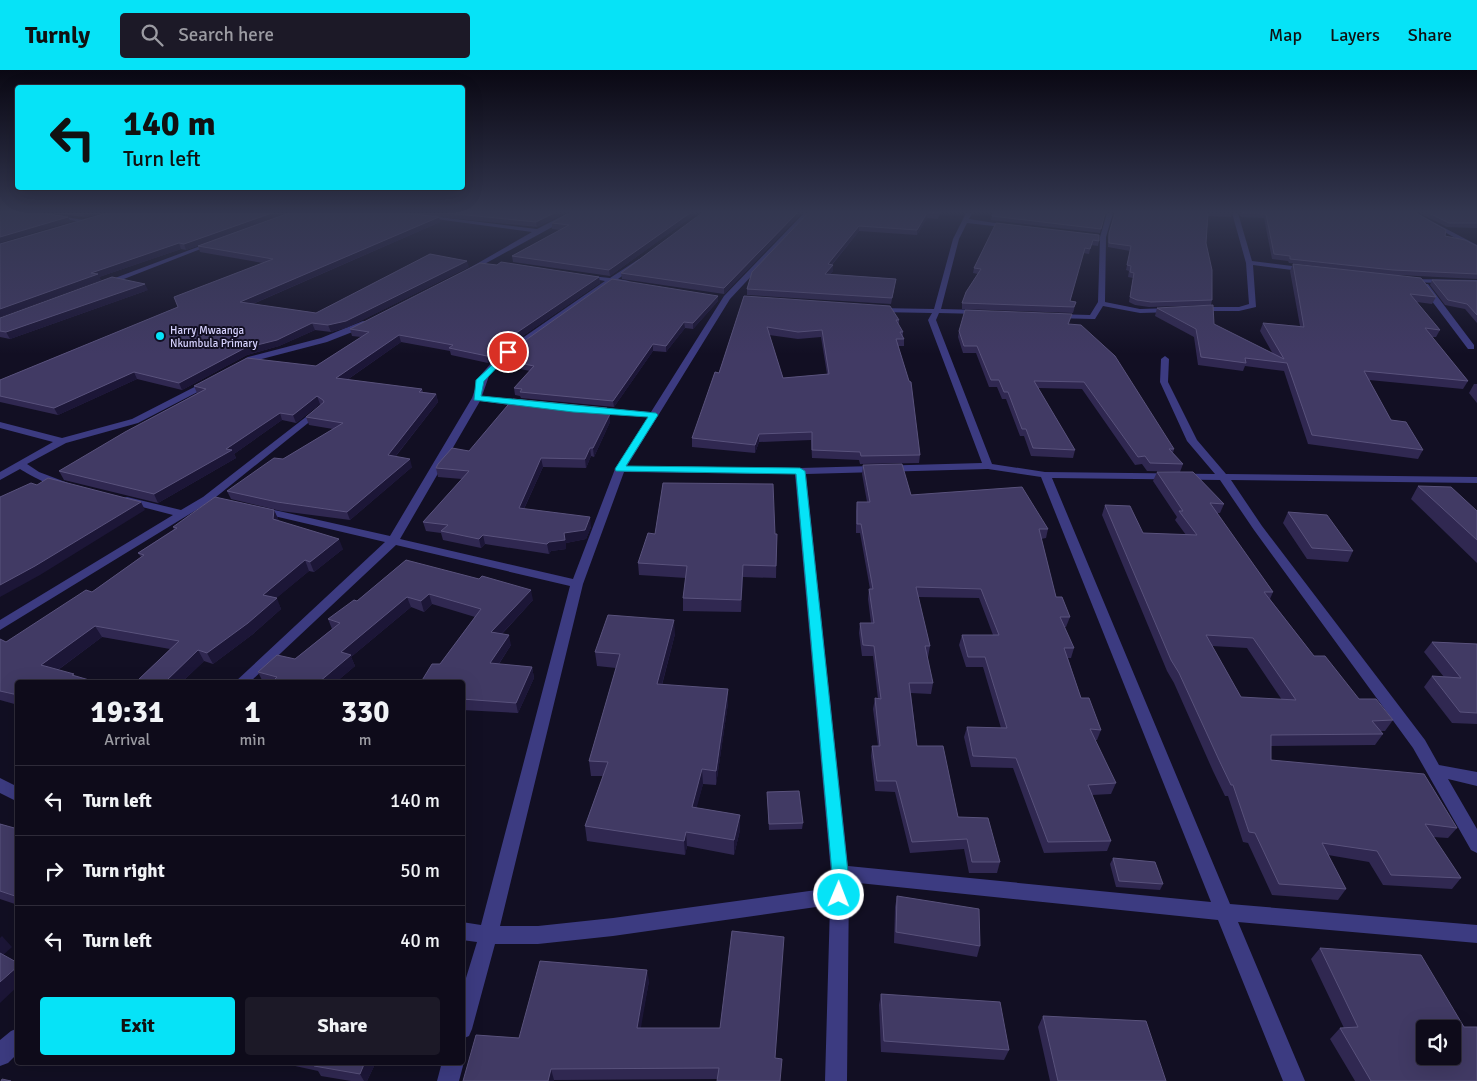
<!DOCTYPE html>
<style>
body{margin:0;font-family:Signika,sans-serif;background:#1c1927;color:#f1f3f6;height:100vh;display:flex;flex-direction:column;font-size:19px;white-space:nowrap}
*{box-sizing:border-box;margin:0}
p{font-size:16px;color:#9b9ba2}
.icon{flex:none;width:28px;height:28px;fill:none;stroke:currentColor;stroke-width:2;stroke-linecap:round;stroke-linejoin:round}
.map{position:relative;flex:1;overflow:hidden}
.sheet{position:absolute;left:15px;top:610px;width:450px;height:385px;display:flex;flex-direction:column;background:#0e0b1a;border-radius:5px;box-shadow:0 5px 20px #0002,0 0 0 1px #2e2b39}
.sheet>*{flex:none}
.hud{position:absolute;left:15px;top:15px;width:450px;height:105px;border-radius:5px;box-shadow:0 5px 20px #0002,0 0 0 1px #2e2b39;background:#06e3f7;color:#111;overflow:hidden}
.controls{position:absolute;left:1416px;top:950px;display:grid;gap:10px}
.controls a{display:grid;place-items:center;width:45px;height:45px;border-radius:5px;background:#0e0b1a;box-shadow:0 5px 20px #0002,0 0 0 1px #2e2b39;font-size:25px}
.pin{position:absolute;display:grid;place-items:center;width:42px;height:42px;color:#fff;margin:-21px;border:2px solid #fff;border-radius:50%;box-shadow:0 1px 5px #0007}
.me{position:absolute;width:55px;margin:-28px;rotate:1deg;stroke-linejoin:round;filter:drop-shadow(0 0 4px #0008)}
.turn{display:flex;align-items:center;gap:18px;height:105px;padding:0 25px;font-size:22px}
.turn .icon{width:65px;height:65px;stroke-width:2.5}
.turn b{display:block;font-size:35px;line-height:42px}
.eta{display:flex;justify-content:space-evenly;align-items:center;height:85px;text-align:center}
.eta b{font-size:30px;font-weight:700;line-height:35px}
.button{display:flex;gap:10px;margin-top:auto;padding:10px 25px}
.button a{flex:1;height:58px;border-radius:5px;background:#06e3f7;color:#111;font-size:20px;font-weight:700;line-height:58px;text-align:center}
.button a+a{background:#1c1927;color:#f1f3f6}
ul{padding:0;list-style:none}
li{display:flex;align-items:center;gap:15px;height:70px;padding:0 25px;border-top:1px solid #2e2b39}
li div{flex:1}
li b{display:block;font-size:19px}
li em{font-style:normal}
header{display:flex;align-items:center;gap:30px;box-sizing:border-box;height:70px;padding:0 25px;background:#06e3f7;color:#111}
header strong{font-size:24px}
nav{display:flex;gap:28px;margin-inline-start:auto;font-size:18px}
.search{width:350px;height:45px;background:#1c1927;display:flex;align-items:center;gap:12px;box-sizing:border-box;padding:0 18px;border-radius:5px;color:#9b9ba2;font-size:19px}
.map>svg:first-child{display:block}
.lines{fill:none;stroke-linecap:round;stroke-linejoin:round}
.street{fill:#3c3b81;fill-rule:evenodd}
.wall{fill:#302851;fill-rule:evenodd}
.shaded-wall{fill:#1c1637}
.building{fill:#413a64;stroke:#59527c;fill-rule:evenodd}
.route{fill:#06e3f7;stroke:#0494a1}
.poi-dot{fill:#06e3f7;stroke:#120f23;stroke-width:2}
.labels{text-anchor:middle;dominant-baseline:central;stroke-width:4;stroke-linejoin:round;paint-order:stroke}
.far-poi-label{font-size:11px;fill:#d6d2fe;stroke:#120f23;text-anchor:start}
</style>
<header>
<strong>Turnly</strong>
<div class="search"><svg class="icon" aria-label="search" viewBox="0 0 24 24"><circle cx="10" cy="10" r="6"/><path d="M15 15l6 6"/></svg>Search here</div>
<nav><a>Map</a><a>Layers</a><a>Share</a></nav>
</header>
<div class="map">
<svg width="1477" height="1011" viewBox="0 0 1477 1011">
<rect width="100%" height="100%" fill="#120f23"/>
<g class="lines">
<path class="street" d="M27,143H39L91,151L88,153Z
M568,143H574L556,155L468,203L465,201L466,200L532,162L421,147L424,145L537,159Z
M804,143H810L730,229L627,396L800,398L982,393L928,250L932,243L878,242L874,240L878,238L934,239L953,169L966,143H972L969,149L1014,156L1011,158L967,153L959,169L941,239L980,240L984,242L980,244L939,243L936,250L992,394L1045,402L1215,404L1187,371L1160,312L1161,289L1165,286L1169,289L1168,312L1197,370L1226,404L1477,407V413L1231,410L1262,456L1425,670L1439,695L1477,702V716L1448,709L1477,759V783L1471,780L1413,678L1254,460L1220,410L1052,408L1230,834L1477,855V873L1238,852L1305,1011H1283L1218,850L849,812L847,1011H825L830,835L613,866L538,874H495L472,959L469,966L462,969V921L477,872L462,870V852L481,855L570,516L396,475L250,612H235L385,472L257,442L255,440L257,438L261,437L390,466L472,328L479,307L493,291L505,280L605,211L581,207V205L610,208L639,189L642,191L641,192L618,209L629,211V213L613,212L511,284L490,303L482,326L526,331L531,334L526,337L480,331L400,469L573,509L615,399L648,347L591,343L586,340L591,337L651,342L724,226ZM988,399L1041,407L1211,832L848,796L806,404ZM624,402L795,404L831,803V818L613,848L538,856H500L583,514Z
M1107,143H1113L1106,167L1105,232L1140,239L1171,238L1175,240L1174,242L1140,243L1103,236L1095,249H1092L1055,248L1051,246L1055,244L1090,245L1098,232L1100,167Z
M1232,143H1238L1252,191L1308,198L1311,200L1308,202L1253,195L1256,237L1239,241H1193V237H1239L1249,234L1246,193Z
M1410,143H1416L1477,175V180Z
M211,172L216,173L106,216L99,214Z
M1408,209L1477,210V214L1406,212V210Z
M1422,214H1428L1474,275V279H1468L1422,218Z
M363,251L370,253L355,261L327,272L254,291L242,298L235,296L248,287L321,268Z
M210,309L214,312L213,314L138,353L66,373L27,394L39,402L68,413L69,415L68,417C56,420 31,406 20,399L0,410V402L53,372L0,358V352L62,368L132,349Z
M320,336L325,339L323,341L211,431L0,560V550L173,445L123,432L121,430L123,428L127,427L181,440L203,427Z
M0,708L18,717V732L0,723Z
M18,958V983L8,993L0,996V970L11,961Z
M462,989L464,992L459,1011H437L442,992H462Z"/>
</g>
<path class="wall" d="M52,143H289L186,180L181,179L99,207L101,210L0,247V174L105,143L85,147Z
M289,143H565L537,157L439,147L440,152L253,234L316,243L469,197L348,257L331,262L315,260L279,276L247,285L182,320L137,309L58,345L0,332V310L178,237L263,193L200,182L198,176Z
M697,143L610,206L513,192L512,186L561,160L552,159V153Z
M802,143L724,224L622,209L621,203Z
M808,143H940L938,149L927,148L917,165L859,161L832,195L833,201L830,204L896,209L891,234L747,225V219Z
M1105,143L1100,163L991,150L992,146Z
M1114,143H1232L1231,147L1208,146L1206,173L1212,230L1211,235L1149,237L1135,235L1129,232L1133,208L1128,207L1129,201L1126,200L1130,181L1108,177V167L1115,143Z
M1239,143H1416L1445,166L1477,176V209L1398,205L1436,227L1432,234L1417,232L1440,260L1436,267H1432L1468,311L1463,319L1369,310L1391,350L1423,380L1418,389L1308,374L1284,301L1245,296L1243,301L1198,295L1194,267L1155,246L1157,238L1214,254L1273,284L1260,261L1263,253L1300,256L1290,201L1293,194L1340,199L1289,193L1288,191L1272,189L1264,148L1241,147Z
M1419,143H1477V158L1447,157Z
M996,153L1099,171L1098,176L1091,175L1089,184L1083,183L1070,231L1076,232L1073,243L962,239V233L978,204L973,203L974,198Z
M599,207L600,213L495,285L488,293L451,285L450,281L401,272L347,310L422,319L423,322L436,324L438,332L396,386L412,397L350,450L281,441L231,429L227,421L283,389L333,359L309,355L306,347L321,335L320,334L296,353L282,350L234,384L236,388L158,433L64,410L59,401L197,323L194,316L316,296L361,267L352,266L350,259Z
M1432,210L1477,211V253L1465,239L1445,235L1430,215Z
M148,220L10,269L0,267V248Z
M744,226L899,250V255L903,262V266L904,269V276H898L920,385L919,393L860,394L859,390L812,388L811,370L759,372L755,383L692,377V368L719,303ZM769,265L798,269L821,267L827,304L783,308Z
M718,231L693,259L685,258L666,282L653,281L614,337L521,328L520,326L515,325L514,318L530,301L500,295L499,289Z
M1072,244L1069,254L1174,379L1173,383L1183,394L1180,402L1147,401L1142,394L1135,395L1082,319L1038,318L1075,380L1073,388L1031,386L1024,366H1020L1006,329H1002L997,317H989L976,283H963L958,267L959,261Z
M1474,314H1477V333L1469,323Z
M607,344L610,352L594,387L591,386L586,398L543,397L524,439L591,457L586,469L566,473V479L551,481L549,484L485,474L481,478L443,470L441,463L426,461L423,452L462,409L438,407L436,398L469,381Z
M863,395L911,425L1048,459L1046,468L1041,469L1056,527L1070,547L1066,557H1064L1074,578L1071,588H1068L1081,628L1101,660L1097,670H1095L1116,713L1111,724L1092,725L1111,771L1107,781L1044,783L1013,698L971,697L964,667L967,657L1001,658L983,597H966L959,575L962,565H993L979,528L918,527L930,576L928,587H927L933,613L931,624L911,623L917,676L958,747L1000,792L997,803H969L964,779L910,783L895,722L875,721L871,686L872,676H878L873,639L875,628L878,629L873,586H862L859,563L860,553H871L868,529L869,519H870L860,463H856V441L857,432H867L862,404Z
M1157,402L1224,434L1220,443H1217L1273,522L1270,529L1314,586L1359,629L1393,650L1385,661H1380L1383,664L1375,675L1271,676V690L1457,758L1448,768L1433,767L1461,808L1452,819L1383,815L1369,792L1328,785L1346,819L1338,830L1272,825L1248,773L1243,772L1228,726H1225L1213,701L1174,613L1167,601L1102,445L1105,435L1143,463L1186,465L1175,450L1177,447L1153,411ZM1212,576L1247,578L1282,630L1241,627Z
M1418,416L1477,441V493L1411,429Z
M274,440L279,451L343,479L314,502L309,501L276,528L281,539L253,564L213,594L204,591L182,612H141L139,609L170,579L102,567L58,600L18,612V635L0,630V569L6,572L92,522L141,487L138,483L174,459L173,457Z
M1288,442L1353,481L1348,492L1307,489L1283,453Z
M655,464H777L776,508L743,507L741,542L683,541V528L686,508L639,505L638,493Z
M406,490L533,530L502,564L511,575L499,594L532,597L534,608L518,643L462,640V612L440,594L475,547L432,534L424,542L411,537L351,587L355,596L336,612H263L258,602L295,589L332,559L328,549L357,531Z
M675,564L662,615L728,619V633L716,715L703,714L696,738L740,760L734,785L687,776L685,785L587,771L585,756L603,706H591L589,691L616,598L597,596L595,582Z
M1432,572L1477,574V654L1452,653L1424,617L1432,606L1444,607L1424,582Z
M767,722L803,753L802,759L769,760Z
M0,754L18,759V835L0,829Z
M1113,788L1163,814L1160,820L1116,817L1110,794Z
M897,826L980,876L977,887L894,873L895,837Z
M784,867L717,1009L554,1010V1011H463L519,968L649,911L640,958H720Z
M1320,878L1477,1011H1355L1330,969L1340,958H1344L1311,889Z
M881,924L1009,980L1004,990L881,982L879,935Z
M1043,946L1166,1011H1050L1038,957Z
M277,992H376L367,1011H351L321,1006L318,1001Z"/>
<path class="shaded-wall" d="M83,143H107L85,147Z
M272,143H289L186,180L184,174Z
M554,143H565L537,157L536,152Z
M690,143H697L610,206L609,200Z
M797,143H802L724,224V218Z
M927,143V148L917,165V160Z
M68,147L71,152L0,173V167Z
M439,147L440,152L243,238L240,232Z
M859,156V161L827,200L828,194Z
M179,173L181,179L99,207L101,210L0,247V239L91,203Z
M467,191L469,197L348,257L331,262L328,255Z
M833,195V201L824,210L825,204Z
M599,207L600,213L495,285L488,293L487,286L494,278Z
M145,214L148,220L10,269L6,262Z
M718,226V231L693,259V253Z
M684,252L685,258L666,282V276Z
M312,253L315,260L279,276L247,285L182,320L179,313L245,278Z
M399,265L401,272L338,316L336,308Z
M653,274V281L614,337L613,331Z
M134,302L137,309L58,345L54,338Z
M436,324L438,332L390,393L388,385Z
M317,326L320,334L296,353L293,345Z
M607,338L608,346L603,343Z
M280,343L282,350L234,384L236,388L158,433L154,424L226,379Z
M610,344V352L594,387L593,378Z
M759,364V372L755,383V375Z
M590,378L591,386L586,398L585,389Z
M541,388L543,397L520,447L519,438Z
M410,389L412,397L350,450L347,442Z
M141,432L145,440L40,505L0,527V515Z
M274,440L279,451L273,449Z
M590,447L591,457L586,469L566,473V479L551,481L549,484L547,474L549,472Z
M483,465L485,474L481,478L479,469Z
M339,469L343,479L314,502L310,492Z
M305,490L309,501L267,536L263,525Z
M743,495V507L741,542V530Z
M531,520L533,530L494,572L491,562Z
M429,524L432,534L424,542L421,531Z
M407,527L411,537L351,587L355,596L336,612H319L341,582Z
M277,528L281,539L253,564L213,594L207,583Z
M674,550L675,564L658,629L657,614Z
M95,556L102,567L48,607L41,595Z
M509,565L511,575L492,604L490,593Z
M198,580L204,591L182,612H165Z
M532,597L534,608L518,643L516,633Z
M728,619V633L716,715V701Z
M702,699L703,714L693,752L692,737Z
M740,745V760L734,785V770Z
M686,762L687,776L685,785L684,771Z
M2,866L12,877L0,888V868Z
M18,896V916L0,933V912Z
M647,900L649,911L639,969L637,958Z
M365,992H376L367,1011H364L360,1004Z
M551,999L554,1010V1011H548Z"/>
<path class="building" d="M0,143H42L68,147L0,167Z
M107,143H272L184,174L179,173L91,203L98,204L0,239V174Z
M289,143H405L439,147L240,232L316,243L430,184L467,191L346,251L328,255L312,253L277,270L245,278L179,313L134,302L54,338L0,326V310L178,237L174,227L273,189L198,176Z
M447,143H554L536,152Z
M569,143H690L609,200L512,186L569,155L552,153Z
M702,143H797L724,218L621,203Z
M808,143H939H927L917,160L859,156L828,194L833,195L825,204L896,209L892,228L747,219L752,202Z
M993,143H1105L1101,159L992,146Z
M1115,143H1208L1206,173L1212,200V230L1151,232L1137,230L1130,227L1134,203L1130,202L1131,196L1127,195L1131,176L1109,173V163Z
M1242,143H1416L1446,160L1445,166L1465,170L1477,176V204L1393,200L1290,189V186L1274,184L1266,144Z
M1429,143H1477V153H1449Z
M996,153L1099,165V171L1093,170L1090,179L1085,178L1070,231L1076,232L1074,237L962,233L966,222L981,199L974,198Z
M501,192L599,207L494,278L487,286L449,278L453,275L399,265L336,308L422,319L419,322L436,324L388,385L410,389L347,442L277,432L227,421L274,388L283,389L343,353L306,347L324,332L323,330L317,326L293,345L280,343L226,379L232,380L154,424L59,401L125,362L206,319L194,316L247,288L316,296L369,262L350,259L480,193L497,195Z
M1293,194L1421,208L1436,227L1410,224L1440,260L1425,258L1468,311L1364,301L1391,350L1406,352L1423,380L1312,365L1287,293L1245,288L1246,293L1201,287L1196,259L1157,238L1213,235L1214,254L1284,289L1263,253L1304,257Z
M112,207L145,214L6,262L0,261V248Z
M612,209L718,226L693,253L684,252L666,276L653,274L613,331L520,322L522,319L514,318L534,296L499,289Z
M1432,210L1477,211V245L1467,234L1448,230Z
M744,226L890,236L899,250H896L903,262H900L904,269H896L909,311L911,312L920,385L861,386L860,382L812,380V362L759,364L755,375L692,368L715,302L719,303ZM767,257L798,262L822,260L829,304L783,308Z
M965,240L1072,244L1068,254L1081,255L1115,286L1174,379H1169L1183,394L1150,393L1145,386L1138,387L1084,312L1034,311L1075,380L1033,378L1026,359H1022L1008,322H1004L999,310H991L977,276H964L959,261Z
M513,329L607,338L603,343L610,344L593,378H590L585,389L541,388L519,438L590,447L585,460L564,463L565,470L549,472L547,474L483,465L479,469L441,461L448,455L423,452L469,401L436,398L438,394L452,378L469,381Z
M902,394L911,425L1022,417L1048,459H1039L1056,527H1062L1070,547H1060L1074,578H1064L1081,628H1089L1101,660L1090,659L1116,713L1088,715L1111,771L1048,772L1016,688L973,686L967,657L1007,658L985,587H968L962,565H999L981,519L916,517L930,576H925L933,613H909L917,676H943L958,747L988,748L1000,792H972L967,769L912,772L896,711H877L872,676H880L875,628L881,629L874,576L863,575L860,553H874L869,519H873L861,454H857V432H870L863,395Z
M1157,402H1193L1224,434L1210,433L1273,522H1264L1314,586H1325L1359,629H1376L1393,650L1372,651L1383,664L1271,665V690L1424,704L1457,758L1425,754L1461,808L1391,805L1377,781L1322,773L1346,819L1279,814L1255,763L1249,762L1233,715H1231L1219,690L1179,603L1171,590L1105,435L1130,436L1143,463L1197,465L1179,441H1183ZM1206,565L1253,568L1296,630L1241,627Z
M48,408L141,432L35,496L0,515V427L31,413L37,415Z
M663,413L773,414L775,464H777L776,496L743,495L741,530L683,528L687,496L638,493L648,463L655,464Z
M1418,416L1451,417L1477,441V470Z
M215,427L274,440L273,449L339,469L310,492L305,490L263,525L277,528L248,553L207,583L198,580L165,612H160L139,609L179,571L95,556L41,595L74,604L72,605L96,612H18V625L0,621V569L6,572L86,520L92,522L144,485L138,483L177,458L173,457Z
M1288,442L1327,445L1353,481L1312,478Z
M406,490L479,509L482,506L531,520L491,562L509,565L490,593L532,597L516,633L462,629V612H421L432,594H440L481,539L429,524L421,531L407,527L341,582L351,585L319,612H272L277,607L258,602L277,585L295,589L340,553L328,549L354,530L357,531Z
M608,545L674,550L657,614L728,619L716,701L702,699L692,737L740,745L734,770L686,762L684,771L585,756L608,692L589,691L620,584L595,582Z
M1432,572L1477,574V643L1460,642L1432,606L1461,608Z
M799,721L803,753L769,754L767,722Z
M0,754L18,759V827L0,821Z
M1113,788L1155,792L1163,814L1119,811Z
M897,826L979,839L980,876L896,862Z
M732,861L784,867L775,988L782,989L780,1011H717L719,998L551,999L548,1011H463L476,965L519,968L540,891L647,900L637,958H720Z
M1320,878L1421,885L1464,957H1477V1011H1371L1340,958L1358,957ZM1425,959H1452V986H1425Z
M0,883L18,893V896L0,912Z
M881,924L1000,932L1009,980L884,971Z
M1043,946L1146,951L1166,1011H1058Z
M316,992H365L360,1004L314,996Z
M2,1009L11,1011H1Z"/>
<linearGradient id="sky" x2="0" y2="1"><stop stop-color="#0a0813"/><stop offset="0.5" stop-color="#333750"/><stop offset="1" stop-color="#333750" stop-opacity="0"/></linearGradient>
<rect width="1477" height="284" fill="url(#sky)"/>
<path class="route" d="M508,280L510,281V284L484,311L481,326L656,343L658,345L626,396L800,398L805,401L848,803L847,825L845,831L839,833L833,831L831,825L832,803L796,404L616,401L615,399L648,347L573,342L474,330L476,310Z"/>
<circle class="poi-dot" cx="160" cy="266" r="5"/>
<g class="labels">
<g class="far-poi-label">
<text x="170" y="260">Harry Mwaanga<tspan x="170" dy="13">Nkumbula Primary</tspan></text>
</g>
</g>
</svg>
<div class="controls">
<a><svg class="icon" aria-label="sound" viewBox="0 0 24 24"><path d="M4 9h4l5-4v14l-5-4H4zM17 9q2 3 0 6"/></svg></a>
</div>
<div class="pin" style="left:508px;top:282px;background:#d93025"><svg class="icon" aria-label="arrive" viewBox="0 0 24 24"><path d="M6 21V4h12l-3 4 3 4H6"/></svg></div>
<svg class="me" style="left:839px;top:825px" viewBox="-20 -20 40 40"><circle r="17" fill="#06e3f7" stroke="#fff" stroke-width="3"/><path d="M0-11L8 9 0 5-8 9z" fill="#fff"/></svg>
<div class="hud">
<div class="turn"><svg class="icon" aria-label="left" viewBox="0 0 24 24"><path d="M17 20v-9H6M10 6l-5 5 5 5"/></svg><div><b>140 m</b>Turn left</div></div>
</div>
<section class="sheet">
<div class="eta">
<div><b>19:31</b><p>Arrival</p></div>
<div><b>1</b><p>min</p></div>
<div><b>330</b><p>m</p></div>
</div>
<ul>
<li><svg class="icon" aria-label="left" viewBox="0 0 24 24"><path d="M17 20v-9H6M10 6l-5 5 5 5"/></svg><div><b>Turn left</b></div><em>140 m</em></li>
<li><svg class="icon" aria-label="right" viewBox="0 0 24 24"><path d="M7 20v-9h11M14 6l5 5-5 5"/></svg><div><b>Turn right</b></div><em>50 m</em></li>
<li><svg class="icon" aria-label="left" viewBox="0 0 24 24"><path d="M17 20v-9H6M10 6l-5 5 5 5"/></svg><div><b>Turn left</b></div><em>40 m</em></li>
</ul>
<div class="button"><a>Exit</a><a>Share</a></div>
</section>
</div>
